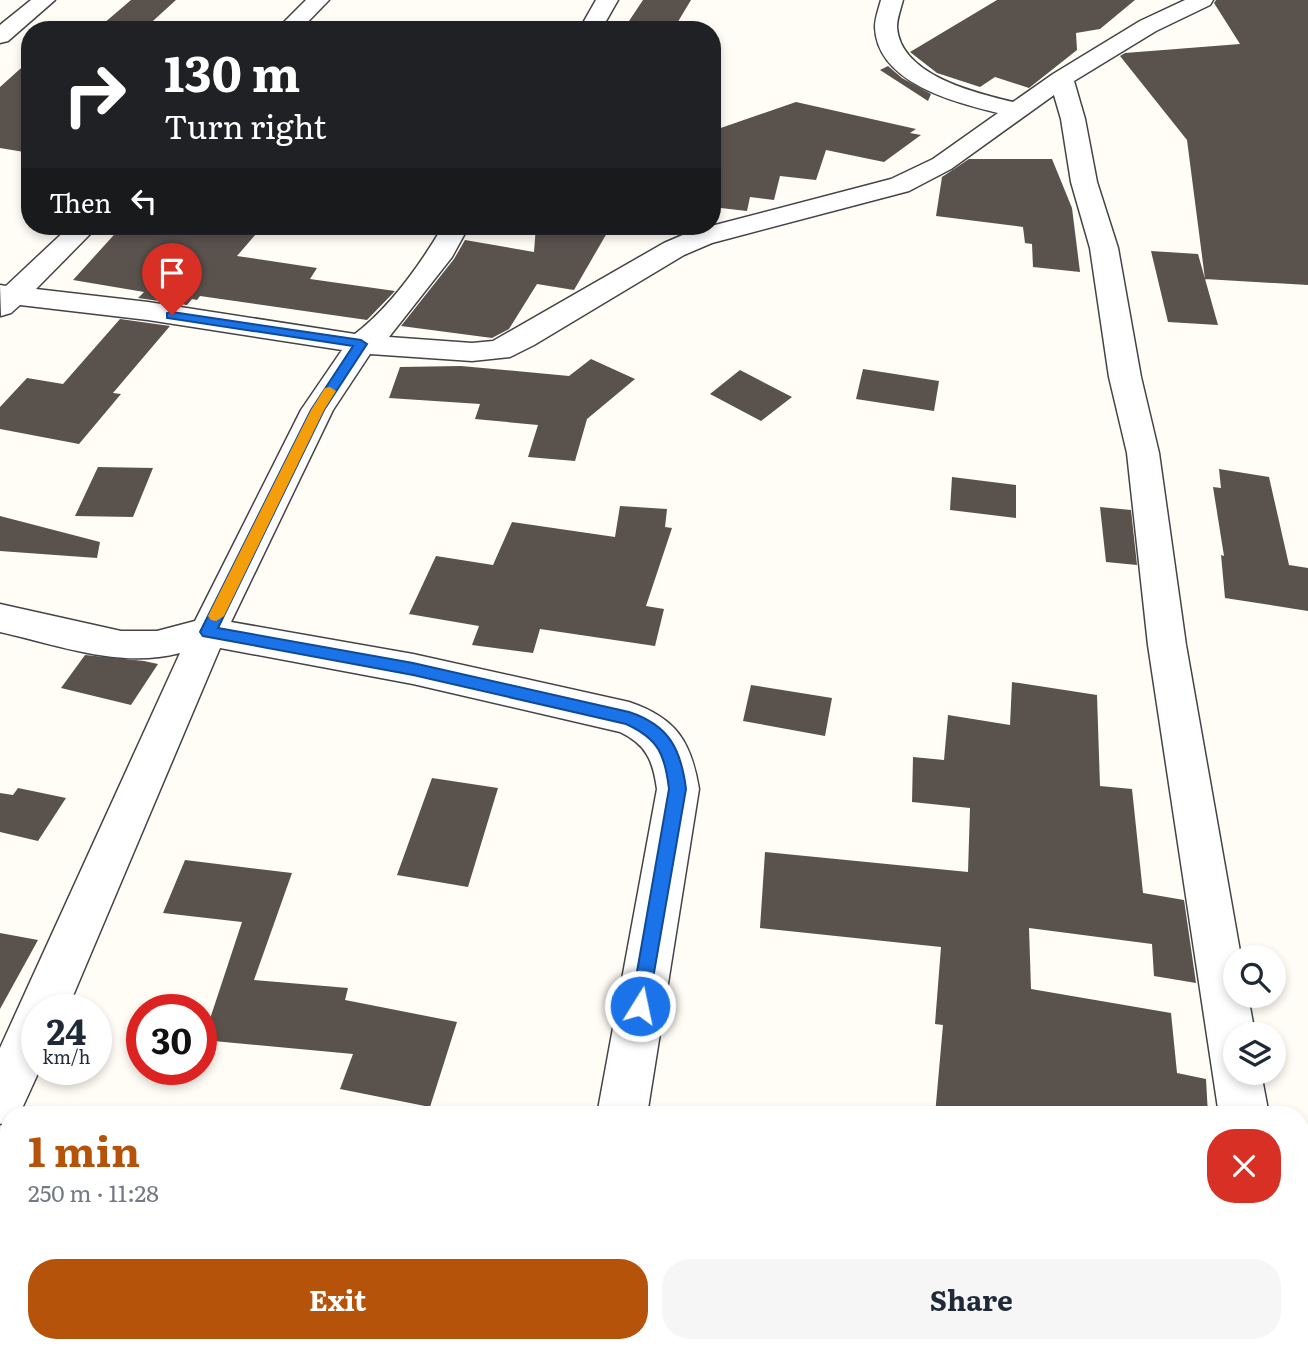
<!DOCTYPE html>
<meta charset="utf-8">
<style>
body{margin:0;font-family:Literata,serif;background:#f6f6f7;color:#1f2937;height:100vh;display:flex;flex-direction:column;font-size:26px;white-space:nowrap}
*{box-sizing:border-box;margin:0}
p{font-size:23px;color:#747a83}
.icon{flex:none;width:38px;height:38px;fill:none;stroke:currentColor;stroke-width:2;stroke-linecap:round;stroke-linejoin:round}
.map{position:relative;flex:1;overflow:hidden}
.panel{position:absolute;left:0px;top:1106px;width:1309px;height:247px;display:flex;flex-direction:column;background:#fff;border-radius:28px 28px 0 0;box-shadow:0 4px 10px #0003}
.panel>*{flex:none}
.hud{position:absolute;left:21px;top:21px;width:700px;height:214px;border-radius:28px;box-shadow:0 4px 10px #0003;background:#202124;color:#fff;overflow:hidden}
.controls{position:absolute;left:1223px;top:945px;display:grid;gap:14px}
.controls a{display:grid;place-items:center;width:63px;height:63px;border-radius:50%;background:#fff;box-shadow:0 4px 10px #0003;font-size:35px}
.speed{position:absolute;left:21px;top:994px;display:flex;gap:14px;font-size:35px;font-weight:700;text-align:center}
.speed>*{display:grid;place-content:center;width:91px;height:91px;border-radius:50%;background:#fff;box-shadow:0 4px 10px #0003;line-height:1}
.speed small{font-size:18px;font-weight:400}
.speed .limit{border:10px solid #d22;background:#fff;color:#111}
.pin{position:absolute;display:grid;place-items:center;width:60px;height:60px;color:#fff;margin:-72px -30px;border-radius:50% 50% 50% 0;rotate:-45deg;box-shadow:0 0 7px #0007}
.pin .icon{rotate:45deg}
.me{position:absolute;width:77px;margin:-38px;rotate:10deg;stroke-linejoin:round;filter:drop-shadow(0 0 5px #0008)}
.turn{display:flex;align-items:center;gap:24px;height:147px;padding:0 28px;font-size:32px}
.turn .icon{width:91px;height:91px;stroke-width:2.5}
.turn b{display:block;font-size:49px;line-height:60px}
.then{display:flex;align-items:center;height:66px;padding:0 28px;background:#0003;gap:14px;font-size:26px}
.round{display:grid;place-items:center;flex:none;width:74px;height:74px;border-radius:28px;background:#f6f6f7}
.summary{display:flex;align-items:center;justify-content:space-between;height:119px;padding:0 28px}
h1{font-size:42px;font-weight:700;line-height:52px;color:#b45309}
.action{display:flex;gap:14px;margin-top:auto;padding:14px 28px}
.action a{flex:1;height:80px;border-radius:28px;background:#b45309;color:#fff;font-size:28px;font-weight:700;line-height:80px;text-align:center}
.action a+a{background:#f6f6f7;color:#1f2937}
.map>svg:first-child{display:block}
.building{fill:#5a524d}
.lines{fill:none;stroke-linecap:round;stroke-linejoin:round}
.street-casing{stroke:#444;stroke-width:3}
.street{fill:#fff;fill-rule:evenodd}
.route{fill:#1a73e8;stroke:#114b97;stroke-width:2}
.slow{fill:#f59e0b}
</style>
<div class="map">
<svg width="1308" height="1352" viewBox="0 0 1308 1352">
<rect width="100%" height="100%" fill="#fffdf5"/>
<path class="building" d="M131,0H176L143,30H96Z
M643,0H691L673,30H623Z
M997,0H1135L1100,29L1076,33L1077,50L1029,88L995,77L980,87L937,73L910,52Z
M1216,0H1308V285L1205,279L1187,140L1120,56L1125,53L1240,44L1214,3Z
M30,60V153L0,148V87Z
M888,66L902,78L931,94L928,101L880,70Z
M796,102L916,129L910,133L921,135L884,162L826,150L816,180L780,176L774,200L750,197L747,211L712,207V131Z
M969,159H1052L1072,208L1080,272L1033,267L1032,244L1025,243L1023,227L936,216L942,177Z
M122,226H263L237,256L317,268L310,279L395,291L367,320L200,296L197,300L192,299L187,305L138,298L144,292L73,280Z
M536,226H611L574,290L537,284L509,329L492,338L401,326L454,259L465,240L534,252Z
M1151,251L1198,254L1218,325L1168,322Z
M120,319L170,326L113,393L121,394L79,444L0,429V407L27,378L63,384Z
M591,359L635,379L587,419L575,461L528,457L538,425L475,419L480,404L389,398L400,367L461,366L569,376Z
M863,369L939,381L934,411L856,399Z
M740,370L792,397L761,421L710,394Z
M98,467L153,468L133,517L75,516Z
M1219,469L1269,477L1289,565L1308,568V611L1225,598L1221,555L1224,556L1213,487L1221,488Z
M952,477L1016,485V518L950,510Z
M620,506L667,509L665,527L672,528L646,606L664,609L655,646L540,629L533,653L472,645L479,626L409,614L436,556L493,565L512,522L615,537Z
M1100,507L1131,510L1137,565L1106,562Z
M0,516L100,542L97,558L0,551Z
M85,655L144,661L158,664L131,705L61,688Z
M1012,682L1097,695L1100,786L1132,789L1143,893L1184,900L1196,983L1154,976L1152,944L1029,928L1031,989L1171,1013L1177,1073L1206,1079L1208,1115H935L943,1025L935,1024L941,947L760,928L765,852L968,872L970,808L912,802L913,757L944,760L948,715L1010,725Z
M751,685L832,698L825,736L743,721Z
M432,778L498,788L468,887L397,875Z
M18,788L66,798L38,841L0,832V793L13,795Z
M185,860L292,873L254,980L348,988L345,1000L457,1022L430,1107L340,1089L353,1054L203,1040L242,922L163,913Z
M0,933L38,940L0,1009Z"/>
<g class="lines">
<defs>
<path id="street" d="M31,0H55L8,41L0,43V25Z
M306,0H329L300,30H276Z
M596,0H618L601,30H579Z
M881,0H903C901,8 897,18 897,27C900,75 975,93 1013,102L1053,74L1140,21L1185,0H1213L1210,5L1156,31L1074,81L1085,119L1097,182L1118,248L1141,377L1159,453L1186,645L1241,957H1236V996H1248L1255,1034H1236V1073H1261L1269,1115H1219L1148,645L1127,453L1109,377L1090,248L1071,182L1061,119L1054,95L951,169L909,191L712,243L684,255L534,345L510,357L472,361L370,354L333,410L231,622L413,654L629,702C676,718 691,741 699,789L647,1115H597L657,789C653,761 647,745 620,732L413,684L220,648L67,1010H37V1069H40L19,1115H9V1121L0,1124V1048L180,653C120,669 58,645 0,632V604L121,631H157L195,621L301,410L342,350L148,320L20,305L11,313L1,316L0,285L6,286L70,226H98L36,289L148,302L355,334C391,306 420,265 443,226H469L452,257L389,337L472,343L493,341L664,243L692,231L891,179L933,159L998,113C954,102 877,83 875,27C875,18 879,8 881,0Z
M1300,1158L1308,1160V1212L1300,1209Z
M1300,1334L1306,1352H1250L1249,1344H1300Z
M554,1344H610L609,1352H553Z"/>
</defs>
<use href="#street" class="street-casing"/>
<use href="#street" class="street"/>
</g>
<path class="route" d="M172,312L361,340L367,344L324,410L218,628L413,663L629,712C669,725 681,749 686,789L647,1013L640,1015L634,1013L631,1006L669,789C665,755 659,739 626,724L413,675L203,636L200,632L311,410L353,346L167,318V313Z"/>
<path class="slow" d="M330,387L336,391L324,410L224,616L216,621L211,620L208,616L311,410L325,388Z"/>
</svg>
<div class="controls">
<a><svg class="icon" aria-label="search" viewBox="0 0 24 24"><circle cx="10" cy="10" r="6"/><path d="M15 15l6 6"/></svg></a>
<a><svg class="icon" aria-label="layers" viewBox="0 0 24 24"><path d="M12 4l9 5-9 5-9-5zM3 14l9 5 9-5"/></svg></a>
</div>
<div class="speed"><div>24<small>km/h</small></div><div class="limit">30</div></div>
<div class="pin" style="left:172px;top:315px;background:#d93025"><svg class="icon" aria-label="arrive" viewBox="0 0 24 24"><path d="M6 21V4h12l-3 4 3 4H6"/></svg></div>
<svg class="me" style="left:640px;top:1006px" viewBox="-20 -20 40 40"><circle r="17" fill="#1a73e8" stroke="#fff" stroke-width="3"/><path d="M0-11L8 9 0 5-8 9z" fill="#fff"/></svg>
<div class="hud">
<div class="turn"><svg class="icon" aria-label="right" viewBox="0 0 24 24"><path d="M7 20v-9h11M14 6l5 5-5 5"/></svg><div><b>130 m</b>Turn right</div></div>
<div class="then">Then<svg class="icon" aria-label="left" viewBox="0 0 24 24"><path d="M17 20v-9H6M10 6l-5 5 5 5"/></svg></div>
</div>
<section class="panel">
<div class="summary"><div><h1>1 min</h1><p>250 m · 11:28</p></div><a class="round" style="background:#d93025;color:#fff"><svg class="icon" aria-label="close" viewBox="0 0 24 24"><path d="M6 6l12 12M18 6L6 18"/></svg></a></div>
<div class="action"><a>Exit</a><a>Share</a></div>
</section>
</div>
